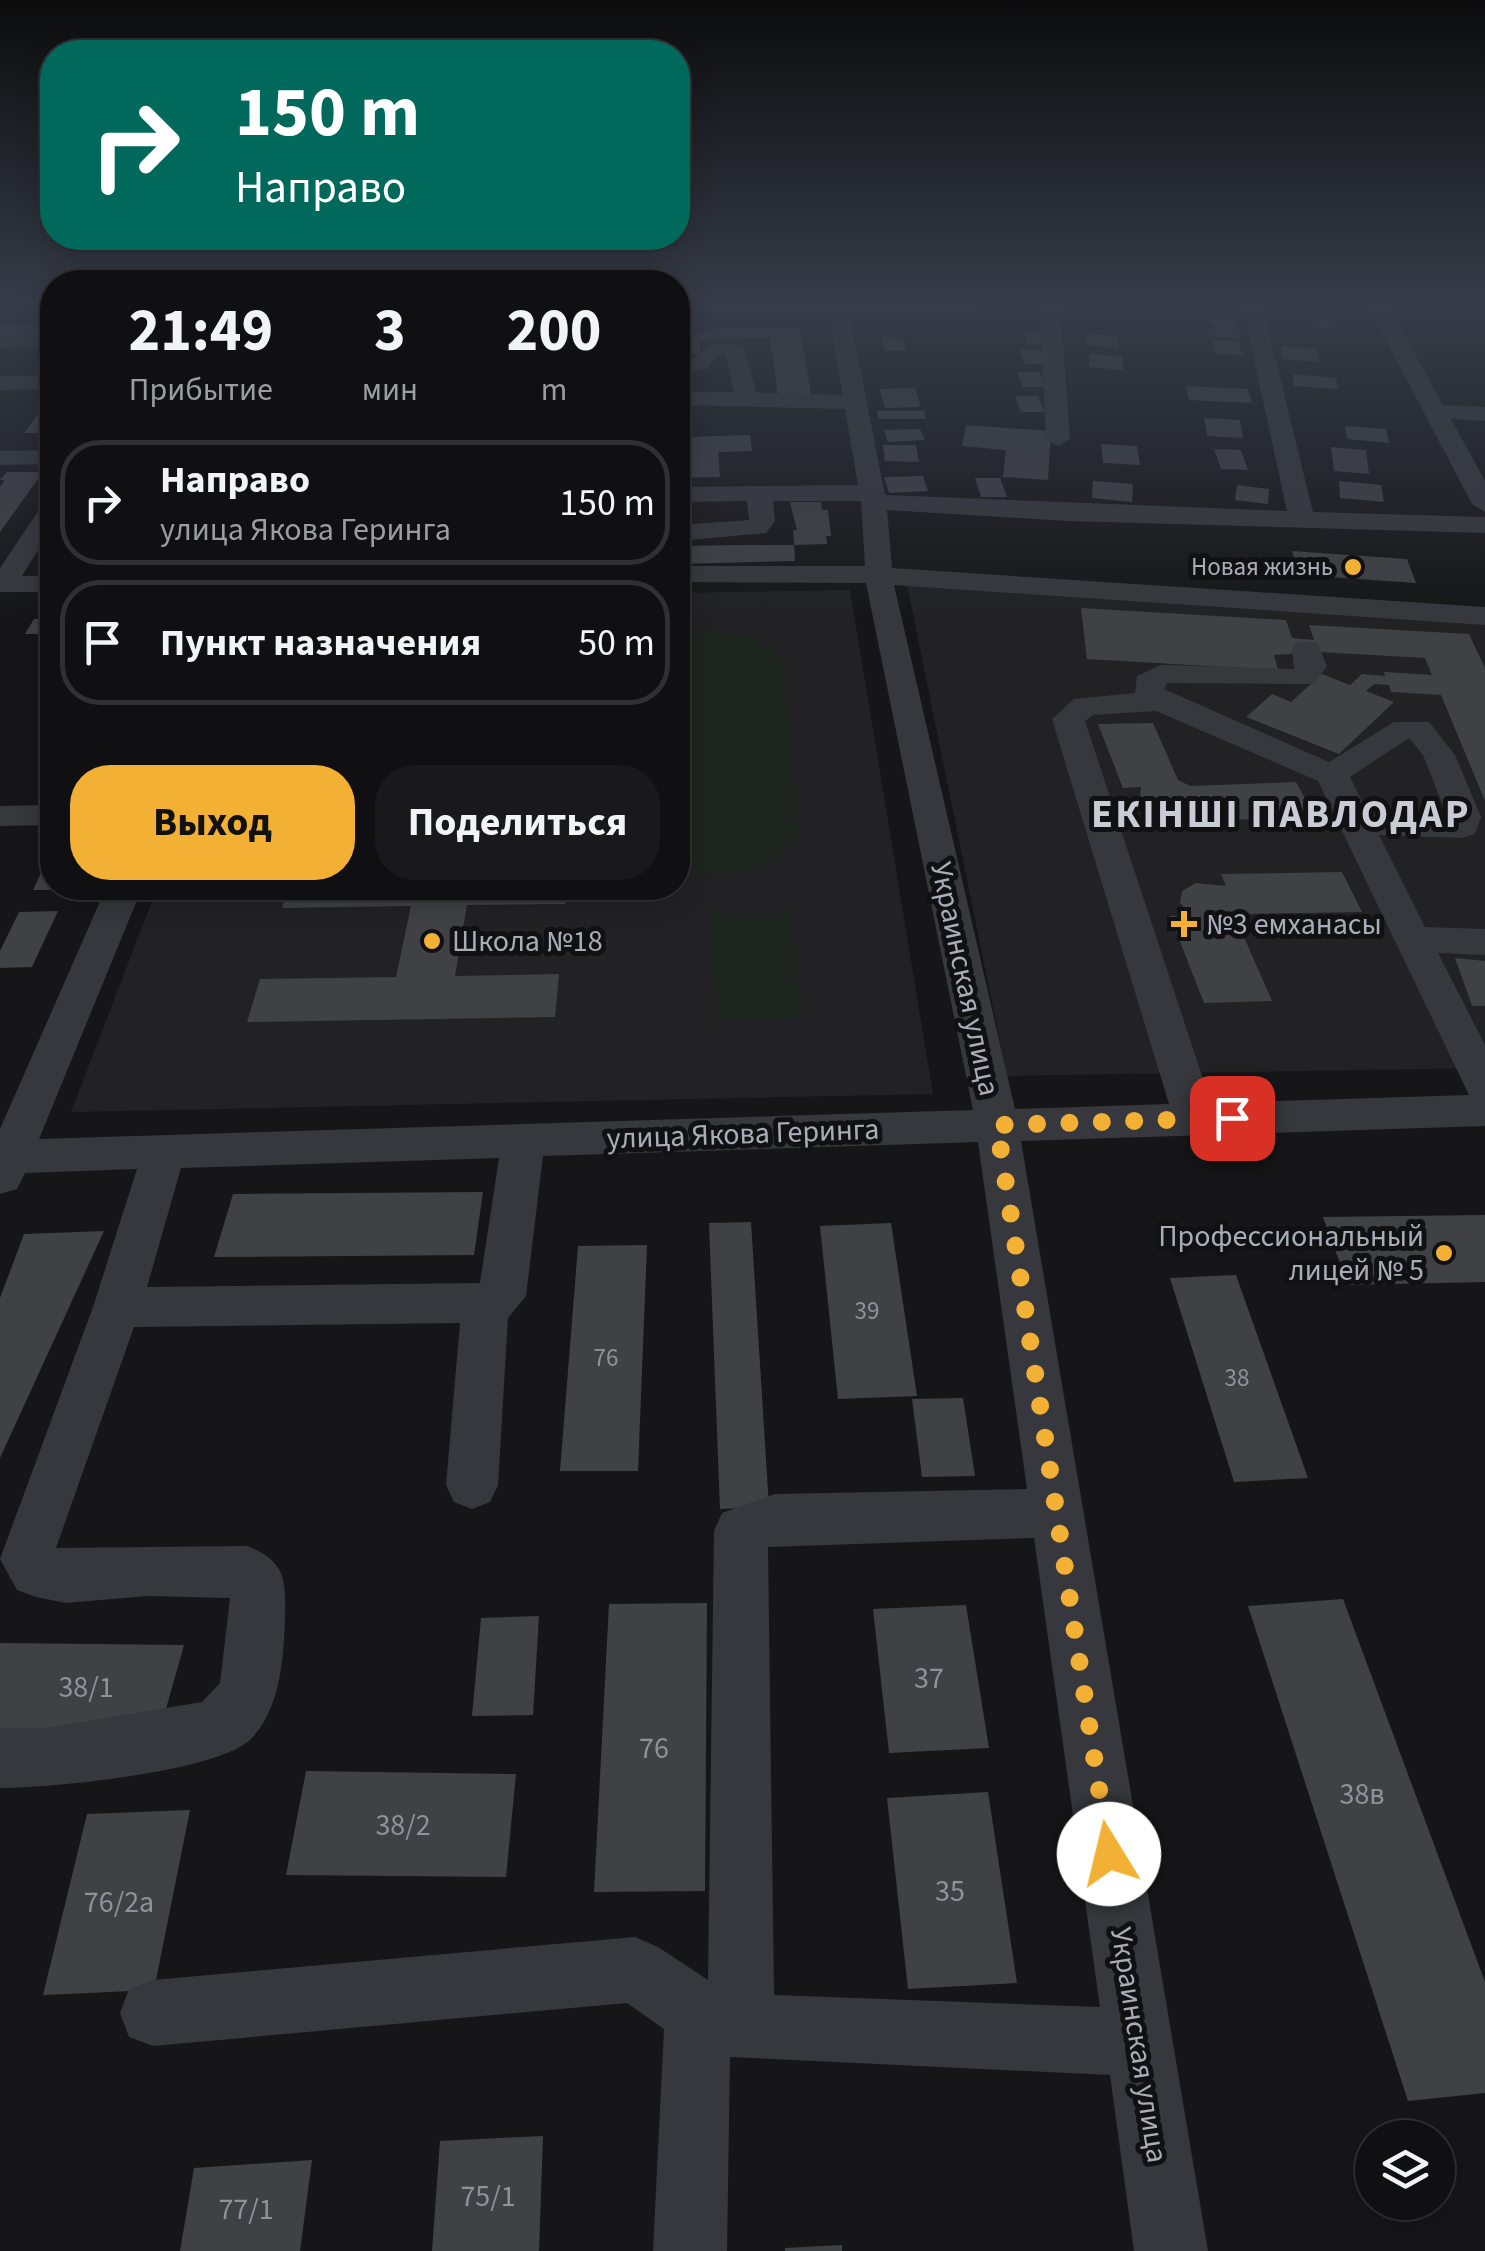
<!DOCTYPE html>
<html lang="ru">
<meta charset="utf-8">
<style>
body{margin:0;font-family:"Source Sans 3",sans-serif;background:#19191b;color:#f1f3f6;height:100vh;display:flex;flex-direction:column;font-size:38px;white-space:nowrap}
*{box-sizing:border-box;margin:0}
p{font-size:32px;color:#9c9d9f}
.icon{flex:none;width:55px;height:55px;fill:none;stroke:currentColor;stroke-width:2;stroke-linecap:round;stroke-linejoin:round}
.map{position:relative;flex:1;overflow:hidden}
.sheet{position:absolute;left:40px;top:270px;width:650px;height:630px;display:flex;flex-direction:column;background:#101012;border-radius:40px;box-shadow:0 5px 25px #0003,0 0 0 2px #303032}
.sheet>*{flex:none}
.banner{position:absolute;left:40px;top:40px;width:650px;height:210px;border-radius:40px;box-shadow:0 5px 25px #0003,0 0 0 2px #303032;background:#00695c;color:#fff;overflow:hidden}
.buttons{position:absolute;left:1355px;top:2120px;display:grid;gap:20px}
.buttons a{display:grid;place-items:center;width:100px;height:100px;border-radius:50%;background:#101012;box-shadow:0 5px 25px #0003,0 0 0 2px #303032;font-size:50px}
.pin{position:absolute;display:grid;place-items:center;width:85px;height:85px;color:#fff;margin:-42px;border-radius:20px;box-shadow:0 5px 15px #0006}
.me{position:absolute;width:110px;margin:-55px;rotate:351deg;stroke-linejoin:round;filter:drop-shadow(0 0 8px #0008)}
.turn{display:flex;align-items:center;gap:35px;height:210px;padding:0 30px;font-size:45px}
.turn .icon{width:130px;height:130px;stroke-width:2.5}
.turn b{display:block;font-size:70px;line-height:85px}
.eta{display:flex;justify-content:space-evenly;align-items:center;height:170px;text-align:center}
.eta b{font-size:60px;font-weight:700;line-height:70px}
.button{display:flex;gap:20px;margin-top:auto;padding:20px 30px}
.button a{flex:1;height:115px;border-radius:40px;background:#f2b134;color:#111;font-size:40px;font-weight:700;line-height:115px;text-align:center}
.button a+a{background:#19191b;color:#f1f3f6}
ul{padding:0;list-style:none}
li{display:flex;align-items:center;gap:30px;height:125px;margin:0 20px 15px;padding:0 10px;border:5px solid #303032;border-radius:40px}
li div{flex:1}
li b{display:block;font-size:38px}
li em{font-style:normal}
.map>svg:first-child{display:block}
.built{fill:#222225}
.green{fill:#1e261f}
.building{fill:#404145}
.lines{fill:none;stroke-linecap:round;stroke-linejoin:round}
.minor{fill:#37383d;fill-rule:evenodd}
.route{stroke:#f2b134;stroke-width:18;stroke-dasharray:0 32.4}
.poi-dot{fill:#f2b134;stroke:#111113;stroke-width:4}
.labels{text-anchor:middle;dominant-baseline:central;stroke-width:10;stroke-linejoin:round;paint-order:stroke}
.far-poi-label{font-size:25px;fill:#a8adb8;stroke:#111113;text-anchor:end}
.number-label{font-size:25px;fill:#8e929b}
.poi-label{font-size:30px;fill:#a8adb8;stroke:#111113;text-anchor:start}
.street-label{font-size:30px;fill:#a8adb8;stroke:#111113}
.near-number-label{font-size:30px;fill:#8e929b}
.district-label{font-size:40px;font-weight:bold;letter-spacing:2.5px;fill:#c9ccd4;stroke:#111113}
</style>
<div class="map">
<svg width="1485" height="2251" viewBox="0 0 1485 2251">
<rect width="100%" height="100%" fill="#161618"/>
<path class="built" d="M905,575L1485,609V1068L1007,1076Z
M850,590L933,1094L71,1112L157,888H678V593Z"/>
<path class="green" d="M708,630L755,639L784,657L799,831C780,874 718,878 678,866V633Z
M792,912L802,1018L716,1021L711,914Z"/>
<path class="building" d="M1305,315H1326L1337,328H1315Z
M1208,316H1229L1239,329L1229,330H1240L1243,338L1210,337L1208,329H1217Z
M52,324V336L0,337V325Z
M800,328L811,395L778,396L770,338L706,339L700,343V353H678V334L706,333V329Z
M1022,330H1043L1050,344H1028Z
M1088,333L1119,336L1118,348L1086,345Z
M881,337H903L907,351H885Z
M1212,340L1238,341L1243,355L1215,354Z
M1281,346L1318,349L1319,362L1282,359Z
M1019,350H1041L1047,364H1025Z
M1090,354L1123,356V370L1089,367Z
M1017,372H1040L1046,387H1023Z
M1293,374L1336,378L1338,389L1294,386Z
M1186,386L1248,389L1252,403L1189,400Z
M915,388L921,407L885,408L879,389Z
M1015,396H1038L1045,412H1021Z
M877,411H924L926,419H878Z
M37,415H52V433H24Z
M1204,418L1240,420L1243,438L1207,436Z
M678,419H686L687,437L750,435L752,451L718,452L720,477L678,478Z
M966,425L1051,431L1048,480L1003,477L1006,450L962,446Z
M1345,426L1386,429L1389,443L1347,439Z
M920,429L925,440L888,442L884,430Z
M1101,444L1137,446L1140,465L1103,463Z
M883,445H916L919,462L885,461Z
M1331,447L1366,450L1369,474L1334,471Z
M1214,449L1241,450L1248,470L1221,469Z
M7,472H43L0,532V487L5,480H0Z
M923,476L928,491L889,493L884,477Z
M975,478H1000L1007,497H981Z
M1093,481L1133,484L1132,502L1092,498Z
M1339,481L1381,485L1384,502L1340,498Z
M1237,485L1269,489L1268,504L1235,500Z
M790,502H821L822,510H828L831,536H826L827,544L794,545L793,530H797Z
M742,545H794L795,561L678,564V546Z
M1292,551L1407,559L1416,583L1299,575Z
M1081,608L1286,620L1292,638L1314,640L1309,625L1469,634L1485,668V801L1441,695L1391,692L1389,685L1374,684L1366,691L1394,702L1339,754L1246,717L1272,694L1291,702L1322,674L1350,685L1362,674L1385,676L1384,672L1432,675L1425,658L1318,652L1274,655L1278,670L1087,659Z
M34,619H52V634H25Z
M1153,723L1178,780L1190,786L1296,782L1315,817L1200,821L1195,810L1169,814L1151,808L1140,798L1141,787L1123,788L1098,724Z
M52,849V890H33Z
M1342,872L1362,912L1245,914L1237,921L1272,1001L1204,1003L1170,916H1191L1180,903L1182,891L1196,883L1226,886L1221,874Z
M288,888H566L565,904L467,905L455,976L559,974L555,1017L247,1022L260,979L396,977L411,906L282,908Z
M58,911L32,967L0,968V951L19,912Z
M1455,958L1485,961V1006H1472Z
M483,1192L474,1255L214,1257L233,1194Z
M1485,1215V1282L1348,1285L1323,1217Z
M751,1222L769,1507L720,1509L709,1223Z
M891,1223L917,1396L838,1399L820,1226Z
M104,1231L0,1458V1298L24,1234Z
M647,1245L638,1471H560L578,1246Z
M1236,1275L1308,1478L1234,1482L1170,1278Z
M963,1398L975,1476L922,1477L912,1399Z
M1343,1599L1485,1982V2093L1408,2101L1248,1606Z
M707,1603L705,1891L594,1892L609,1604Z
M966,1605L989,1748L889,1753L873,1609Z
M539,1616L533,1715L472,1716L481,1618Z
M0,1643L184,1645L160,1730L0,1729Z
M306,1771L516,1774L506,1877L286,1875Z
M988,1792L1017,1983L908,1989L887,1798Z
M190,1810L154,1990L43,1995L87,1814Z
M543,2136L539,2251H432L440,2141Z
M312,2160L300,2251H180L194,2168Z
M842,2245V2251H785V2248Z"/>
<g class="lines">
<path class="minor" d="M678,304H986L976,310L849,311L885,495L1287,511L1242,304H1262L1313,512L1485,517V533L1068,521L887,510L892,568L1485,607V625L894,585L1015,1109L1169,1104L1052,719L1074,699L1135,693L1137,676L1161,665L1294,669L1292,648L1297,642H1317L1327,666L1314,684L1167,683L1164,689L1329,762L1394,722H1429L1455,755L1481,817L1475,834L1463,838L1379,835L1425,927L1485,929V955L1438,953L1485,1045V1126L1021,1141L1208,2251H1134L1110,2075L730,2057L727,2251H653L664,2029L627,2003L153,2046L129,2037L120,2013L129,1989L153,1980L635,1937L658,1947L708,1980L714,1531L722,1513L775,1494L1027,1489L978,1142L543,1156L526,1296L508,1318L498,1485L490,1502L472,1509L454,1502L446,1485L460,1323L134,1327L56,1548L247,1546C285,1561 286,1578 285,1616C284,1656 281,1708 251,1739C218,1772 50,1788 0,1788V1728H47L202,1702L220,1683L230,1598L147,1596L66,1603L36,1597L17,1590L0,1559L93,1307L137,1169L25,1173L17,1189L0,1194V1129L106,888H142L39,1139L973,1110L866,583L678,582V566H865L861,501H773L775,521L766,533L678,541V525L749,520L747,501L678,502V487L858,485L845,409L678,405V391L734,392L726,356H717L708,369L678,371V359L694,358L711,344L743,345L757,393L843,395L828,312L678,313ZM1156,711L1318,781L1469,1095L1211,1103L1085,721L1093,715ZM1409,738L1423,755L1447,816L1368,814L1350,777ZM499,1158L480,1283L147,1287L181,1168ZM1034,1538L1100,2007L774,1995L768,1547Z
M1040,304H1060L1070,439L1058,446L1046,439Z
M1367,304H1387L1443,405L1485,407V421L1451,419L1485,481V512L1472,504Z
M52,335V347L0,348V336Z
M52,375V389L0,390V376Z
M52,450V464L0,465V451Z
M52,501V528L22,576H52V592H0V568L43,504Z
M52,805V825L0,826V806Z"/>
</g>
<linearGradient id="sky" x2="0" y2="1"><stop stop-color="#0c0c0d"/><stop offset="0.49" stop-color="#363c48"/><stop offset="1" stop-color="#363c48" stop-opacity="0"/></linearGradient>
<rect width="1485" height="619" fill="url(#sky)"/>
<g class="lines">
<path class="route" d="M1109,1854L997,1125L1232,1118"/>
</g>
<g class="poi-dot">
<circle cx="1353" cy="567" r="10"/>
<path d="M1179 909h10v10h10v10h-10v10h-10v-10h-10v-10h10z"/>
<circle cx="432" cy="941" r="10"/>
<circle cx="1444" cy="1253" r="10"/>
</g>
<g class="labels">
<g class="far-poi-label">
<text x="1333" y="567">Новая жизнь</text>
</g>
<g class="number-label">
<text x="867" y="1311">39</text>
<text x="606" y="1358">76</text>
<text x="1237" y="1378">38</text>
</g>
<g class="poi-label">
<text x="1206" y="924">№3 емханасы</text>
<text x="452" y="941">Школа №18</text>
<text x="1424" y="1236" text-anchor="end">Профессиональный<tspan x="1424" dy="34">лицей № 5</tspan></text>
</g>
<g class="street-label">
<text transform="translate(965 979) rotate(78)">Украинская улица</text>
<text transform="translate(743 1134) rotate(-2)">улица Якова Геринга</text>
<text transform="translate(1139 2045) rotate(81)">Украинская улица</text>
</g>
<g class="near-number-label">
<text x="929" y="1678">37</text>
<text x="86" y="1687">38/1</text>
<text x="654" y="1748">76</text>
<text x="1362" y="1794">38в</text>
<text x="403" y="1825">38/2</text>
<text x="950" y="1891">35</text>
<text x="119" y="1902">76/2а</text>
<text x="488" y="2196">75/1</text>
<text x="246" y="2209">77/1</text>
</g>
<g class="district-label">
<text x="1281" y="814">ЕКІНШІ ПАВЛОДАР</text>
</g>
</g>
</svg>
<div class="buttons">
<a><svg class="icon" aria-label="layers" viewBox="0 0 24 24"><path d="M12 4l9 5-9 5-9-5zM3 14l9 5 9-5"/></svg></a>
</div>
<div class="pin" style="left:1232px;top:1118px;background:#d93025"><svg class="icon" aria-label="arrive" viewBox="0 0 24 24"><path d="M6 21V4h12l-3 4 3 4H6"/></svg></div>
<svg class="me" style="left:1109px;top:1854px" viewBox="-20 -20 40 40"><circle r="19" fill="#fff"/><path d="M0-13L10 11 0 6-10 11z" fill="#f2b134"/></svg>
<div class="banner">
<div class="turn"><svg class="icon" aria-label="right" viewBox="0 0 24 24"><path d="M7 20v-9h11M14 6l5 5-5 5"/></svg><div><b>150 m</b>Направо</div></div>
</div>
<section class="sheet">
<div class="eta">
<div><b>21:49</b><p>Прибытие</p></div>
<div><b>3</b><p>мин</p></div>
<div><b>200</b><p>m</p></div>
</div>
<ul>
<li><svg class="icon" aria-label="right" viewBox="0 0 24 24"><path d="M7 20v-9h11M14 6l5 5-5 5"/></svg><div><b>Направо</b><p>улица Якова Геринга</p></div><em>150 m</em></li>
<li><svg class="icon" aria-label="arrive" viewBox="0 0 24 24"><path d="M6 21V4h12l-3 4 3 4H6"/></svg><div><b>Пункт назначения</b></div><em>50 m</em></li>
</ul>
<div class="button"><a>Выход</a><a>Поделиться</a></div>
</section>
</div>
